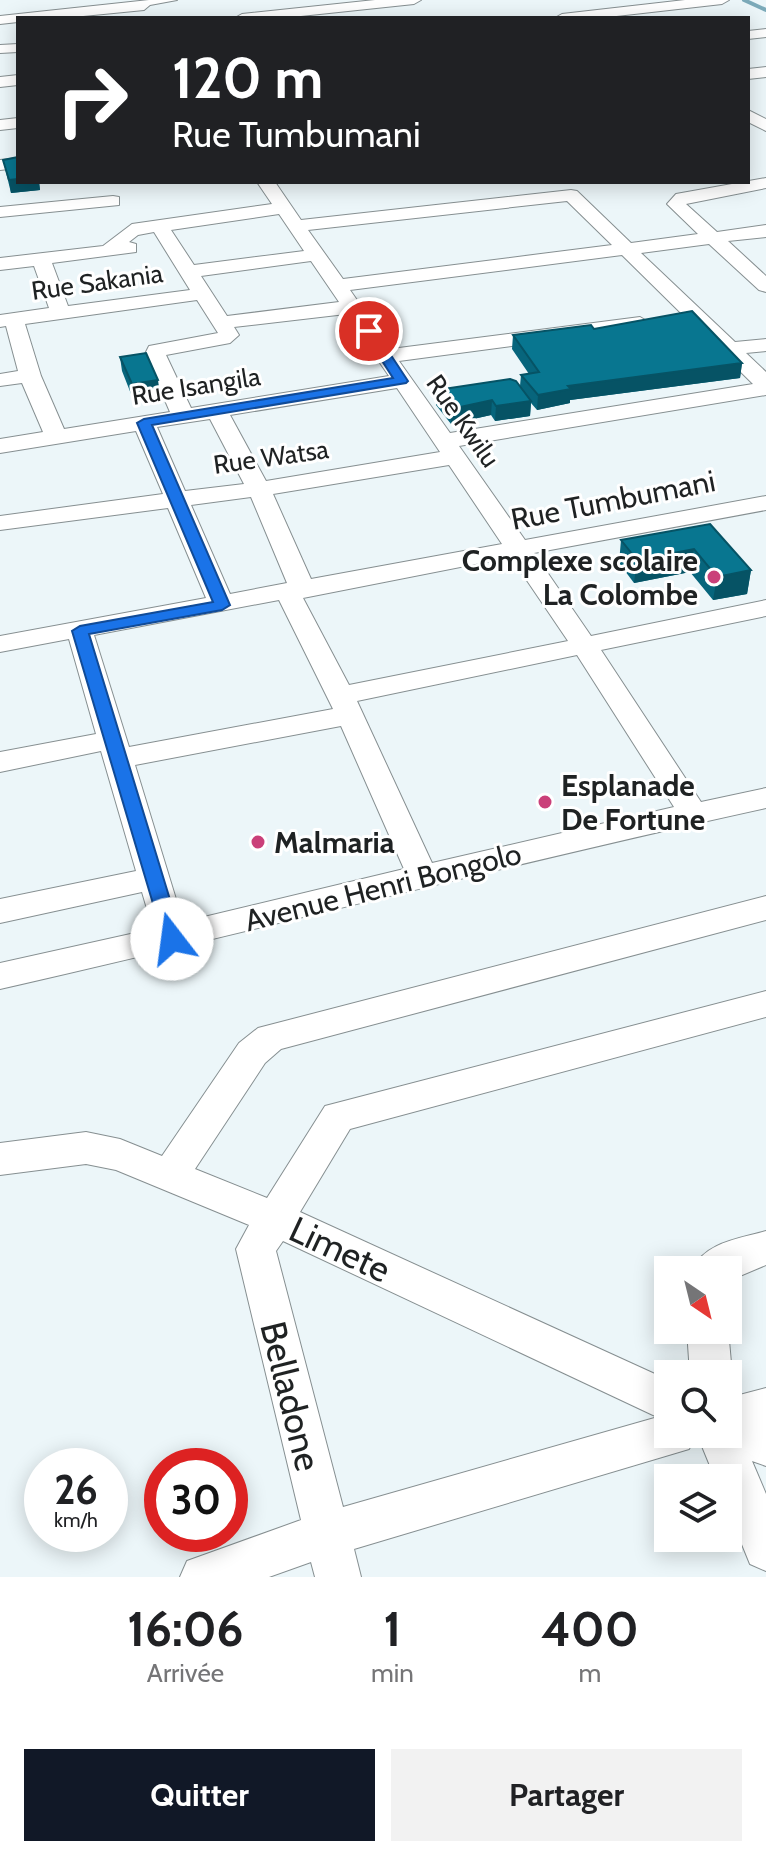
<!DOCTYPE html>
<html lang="fr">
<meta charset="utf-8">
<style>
body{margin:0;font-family:Cabin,sans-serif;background:#f2f2f2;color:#202124;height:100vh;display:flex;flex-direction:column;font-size:30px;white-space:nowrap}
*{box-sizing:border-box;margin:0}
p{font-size:26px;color:#757577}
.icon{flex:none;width:44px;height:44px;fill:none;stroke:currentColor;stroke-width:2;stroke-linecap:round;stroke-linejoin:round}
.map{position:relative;height:1577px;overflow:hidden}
.details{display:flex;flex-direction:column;background:#fff;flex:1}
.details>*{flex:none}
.guide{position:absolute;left:16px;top:16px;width:734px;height:168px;border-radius:0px;box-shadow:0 4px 20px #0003;background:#202124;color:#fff;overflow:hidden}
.needle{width:52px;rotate:145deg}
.tools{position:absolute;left:654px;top:1256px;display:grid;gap:16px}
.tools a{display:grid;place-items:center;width:88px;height:88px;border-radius:0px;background:#fff;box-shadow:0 4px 20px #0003;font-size:40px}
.speed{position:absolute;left:24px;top:1448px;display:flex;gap:16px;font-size:40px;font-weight:700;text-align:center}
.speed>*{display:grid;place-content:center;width:104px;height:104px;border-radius:50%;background:#fff;box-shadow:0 4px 20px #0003;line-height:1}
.speed small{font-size:20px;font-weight:400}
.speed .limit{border:12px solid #d22;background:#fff;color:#111}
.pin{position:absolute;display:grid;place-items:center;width:68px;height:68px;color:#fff;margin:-34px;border:4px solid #fff;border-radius:50%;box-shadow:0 2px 8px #0007}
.me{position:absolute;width:88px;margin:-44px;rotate:345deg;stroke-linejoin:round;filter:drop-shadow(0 0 6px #0008)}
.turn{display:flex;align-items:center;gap:28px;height:168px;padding:0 24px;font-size:36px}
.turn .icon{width:104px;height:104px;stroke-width:2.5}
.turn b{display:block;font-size:56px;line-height:68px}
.eta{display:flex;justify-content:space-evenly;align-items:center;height:136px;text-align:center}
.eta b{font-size:48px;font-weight:800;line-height:56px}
.action{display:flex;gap:16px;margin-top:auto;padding:16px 24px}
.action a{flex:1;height:92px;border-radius:0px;background:#111827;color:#fff;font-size:32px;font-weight:800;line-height:92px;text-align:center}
.action a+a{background:#f2f2f2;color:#202124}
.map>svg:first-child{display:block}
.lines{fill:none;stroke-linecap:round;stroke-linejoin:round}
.stream{stroke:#7caab9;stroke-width:4}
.minor-casing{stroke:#868f91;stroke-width:2}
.minor{fill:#fff;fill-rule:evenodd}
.wall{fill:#07657c}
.shaded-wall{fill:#065365}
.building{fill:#087690;stroke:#065365;stroke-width:2}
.route{fill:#1a73e8;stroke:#114b97;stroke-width:2}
.poi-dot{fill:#ca4079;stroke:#fff;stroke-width:3}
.labels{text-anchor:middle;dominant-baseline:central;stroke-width:6;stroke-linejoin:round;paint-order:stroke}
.far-street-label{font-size:26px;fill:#1f2223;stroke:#fff}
.street-label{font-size:30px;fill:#1f2223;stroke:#fff}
.poi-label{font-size:30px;font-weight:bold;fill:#1f2223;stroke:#fff;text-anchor:start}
.near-street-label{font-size:36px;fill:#1f2223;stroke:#fff}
</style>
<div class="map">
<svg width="766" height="1577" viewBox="0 0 766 1577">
<rect width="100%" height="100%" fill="#ecf6f9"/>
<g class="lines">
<path class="stream" d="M744,0L766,10"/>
<defs>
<path id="minor" d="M149,0H177L150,5L144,10L63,18H18V22L0,24V16Z
M375,0H421L414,4L282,18H235L242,14Z
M685,0H729L722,4L599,18H555L562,14Z
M766,29V37L748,39V31Z
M18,44V52L0,53V45Z
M766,67V77L748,79V69Z
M18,75V85L0,87V77Z
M748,110L766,119V131L748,122Z
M18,118V128L0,130V120Z
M18,158V168L0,170V160Z
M766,178V188L686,204L717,232L766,225V237L728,241L766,276V292L759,290L709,244L641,253L735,342L766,339V351L746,353L766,372V395L459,446L525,540L766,496V510L534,553L591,636L766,600V616L601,650L701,802L766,788V808C509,864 255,931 0,989V963L153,929L142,892L0,923V899L136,871L101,751L0,772V752L96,734L69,639L0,652V636L206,598L168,508L0,530V516L163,494L136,431L0,453V439L43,432L22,383L0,386V374L18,371L6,326L0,327V315L49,308L34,266L0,270V258L103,246L132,224L272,204L257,182H275L301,220L571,190L577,191L631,243L698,234L667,204L676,194ZM567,201L612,245L343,279L308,230ZM279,214L304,251L194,265L171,230ZM154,232L190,290L68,306L52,263L136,252V244L129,242L138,235ZM622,255L753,384L450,433L399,361L640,329L650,323L640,317L391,349L350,290ZM311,261L339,302L227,316L201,276ZM197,300L218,333L149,346L145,354L170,412L64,429L41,376L25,324ZM346,314L389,376L191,408L166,355L230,343L239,335L234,327ZM397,388L440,452L266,481L230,415ZM210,419L244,484L185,491L157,427ZM449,465L502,544L311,579L273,494ZM251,497L287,583L230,594L191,505ZM511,557L568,641L349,685L303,598ZM279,600L333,709L129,747L94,635ZM577,655L674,807L432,863L357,701ZM341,726L404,869L183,922L135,765Z
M113,196L119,197V205L0,217V207Z
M766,896V920L281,1049L265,1063L195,1169L267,1198L325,1106L766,991V1017L350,1129L300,1212L668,1380V1434H696L689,1449L354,1549L361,1577H315L311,1562L269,1577H180L187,1561L301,1520L236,1249L249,1225L116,1170L86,1164L0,1175V1143L86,1132L120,1139L162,1156L239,1043L258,1028ZM283,1241L653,1415L658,1417L343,1507L276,1251Z
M766,1231V1265L728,1281V1270H692C705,1242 739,1239 766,1231Z
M728,1329L732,1374L728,1383V1374H690L687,1330Z
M766,1388V1466L752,1461L766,1494V1571L750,1564L728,1510V1478H715L697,1434H728V1398Z"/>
</defs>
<use href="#minor" class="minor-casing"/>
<use href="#minor" class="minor"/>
</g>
<path class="wall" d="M3,160L18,182H39L40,190L11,193Z
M594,329L742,363L740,378L570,400V403L537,410L531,403L530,416L495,421L491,415L451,424L436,405L437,390L520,386L521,375L529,374L512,349L513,335Z
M120,357L160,395L133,399L122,371Z
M710,524L751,570L747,594L713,600L690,572L634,583L619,563L621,540Z"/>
<path class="shaded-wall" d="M18,179V182H39L40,190L11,193L9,180Z
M742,363L740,378L570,400V403L537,410L538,395L568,386Z
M158,380L160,395L133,399L132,384Z
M492,400L491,415L451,424V409Z
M531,401L530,416L495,421L496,406Z
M694,549L690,572L634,583L637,560Z
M751,570L747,594L713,600L717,577Z"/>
<path class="building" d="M18,157V179L9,180L3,160Z
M692,311L742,363L568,386L571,389L538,395L521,375L539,372L513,335L591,325L594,329Z
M146,353L158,380L132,384L120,357Z
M510,379L516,381L531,401L496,406L492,400L451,409L437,390Z
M710,524L751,570L717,577L694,549L637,560L621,540Z"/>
<path class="route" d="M364,328H373L408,381L406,383L152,425L230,605L222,610L89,634L182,939L172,946L165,944L72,631L80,626L213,602L137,423L144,419L393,378L363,331Z"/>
<g class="poi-dot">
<circle cx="714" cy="577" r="8"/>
<circle cx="545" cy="802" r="8"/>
<circle cx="258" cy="842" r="8"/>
</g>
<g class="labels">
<g class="far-street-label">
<text transform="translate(97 282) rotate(-8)">Rue Sakania</text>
<text transform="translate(196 386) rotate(-9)">Rue Isangila</text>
<text transform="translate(463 421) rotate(55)">Rue Kwilu</text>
<text transform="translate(271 457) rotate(-8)">Rue Watsa</text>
</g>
<g class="street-label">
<text transform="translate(613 500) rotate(-11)">Rue Tumbumani</text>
<text transform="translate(383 887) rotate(-14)">Avenue Henri Bongolo</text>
</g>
<g class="poi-label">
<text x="698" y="560" text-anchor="end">Complexe scolaire<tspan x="698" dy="34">La Colombe</tspan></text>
<text x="561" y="785">Esplanade<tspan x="561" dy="34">De Fortune</tspan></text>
<text x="274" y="842">Malmaria</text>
</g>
<g class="near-street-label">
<text transform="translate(340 1249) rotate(25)">Limete</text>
<text transform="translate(291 1396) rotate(76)">Belladone</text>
</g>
</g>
</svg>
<div class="tools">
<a><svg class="needle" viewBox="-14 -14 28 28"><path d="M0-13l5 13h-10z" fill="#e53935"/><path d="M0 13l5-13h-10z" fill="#757577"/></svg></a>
<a><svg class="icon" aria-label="search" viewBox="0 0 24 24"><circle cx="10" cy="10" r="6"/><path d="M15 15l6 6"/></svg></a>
<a><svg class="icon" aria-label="layers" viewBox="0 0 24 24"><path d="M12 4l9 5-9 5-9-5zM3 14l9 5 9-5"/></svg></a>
</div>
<div class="speed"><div>26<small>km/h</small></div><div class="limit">30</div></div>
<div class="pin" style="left:369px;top:331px;background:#d93025"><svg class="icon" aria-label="arrive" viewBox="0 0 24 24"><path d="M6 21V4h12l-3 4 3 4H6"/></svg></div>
<svg class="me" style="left:172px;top:939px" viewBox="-20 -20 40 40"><circle r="19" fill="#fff"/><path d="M0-13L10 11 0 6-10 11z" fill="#1a73e8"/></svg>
<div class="guide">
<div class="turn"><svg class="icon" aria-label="right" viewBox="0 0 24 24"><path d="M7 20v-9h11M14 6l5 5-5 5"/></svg><div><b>120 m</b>Rue Tumbumani</div></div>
</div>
</div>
<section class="details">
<div class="eta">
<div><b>16:06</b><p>Arrivée</p></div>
<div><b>1</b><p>min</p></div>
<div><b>400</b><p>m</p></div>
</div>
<div class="action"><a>Quitter</a><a>Partager</a></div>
</section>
